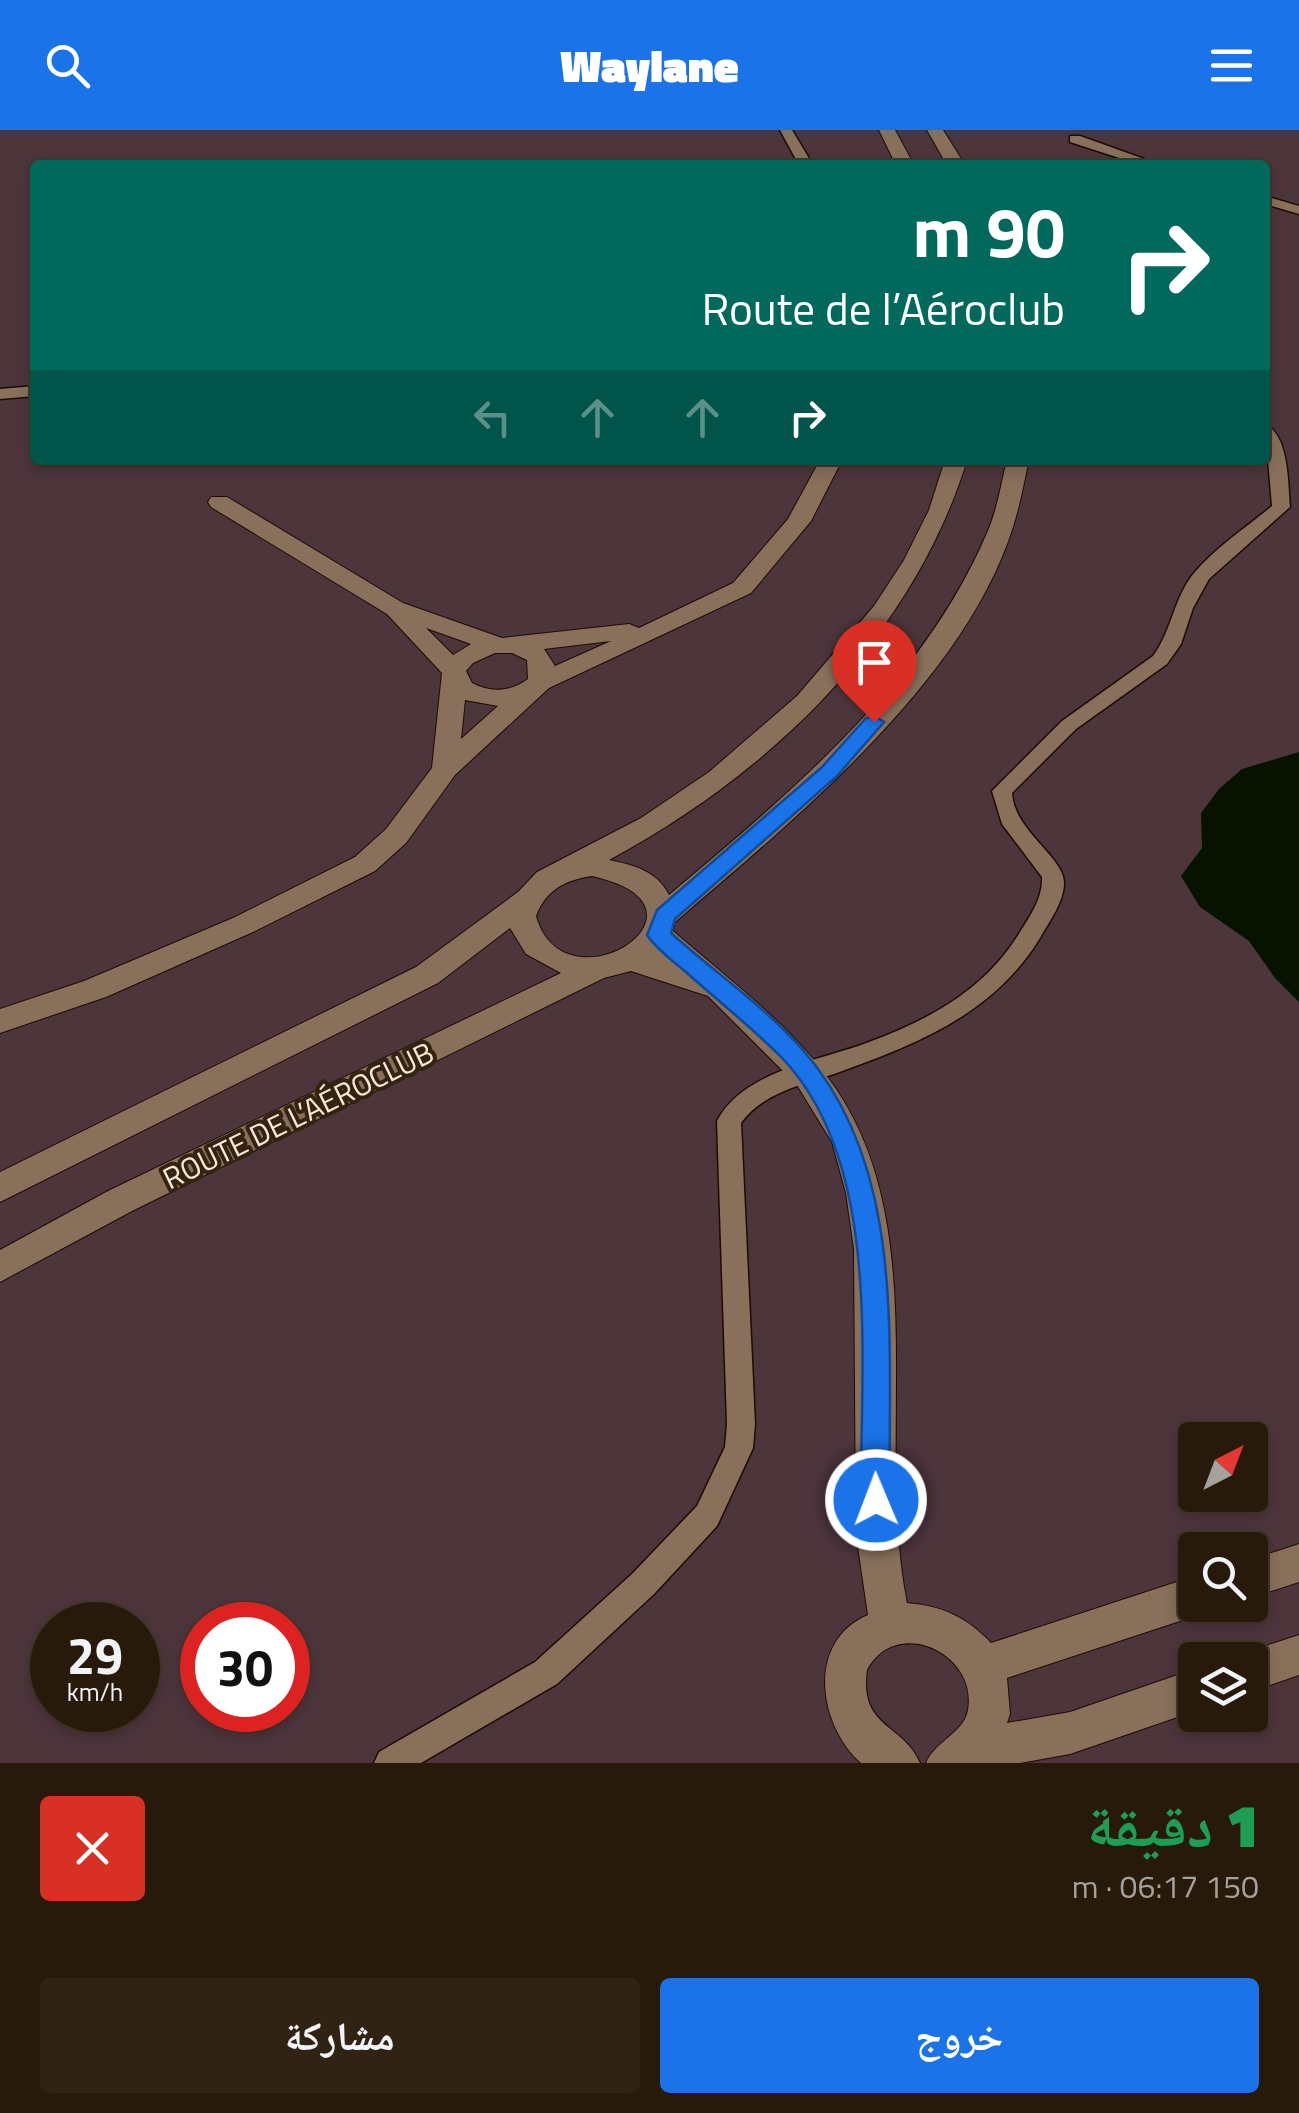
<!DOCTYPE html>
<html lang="ar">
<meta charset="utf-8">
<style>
body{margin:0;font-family:"Titillium Web","Noto Naskh Arabic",sans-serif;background:#302314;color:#f1f3f6;direction:rtl;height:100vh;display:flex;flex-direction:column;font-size:38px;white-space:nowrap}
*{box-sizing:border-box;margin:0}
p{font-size:32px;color:#a5a19d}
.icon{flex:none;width:55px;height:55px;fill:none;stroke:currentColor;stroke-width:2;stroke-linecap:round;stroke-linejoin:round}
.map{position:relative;height:1633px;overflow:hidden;direction:ltr}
.details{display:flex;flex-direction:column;background:#281a0b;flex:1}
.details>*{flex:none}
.guide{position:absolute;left:30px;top:30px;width:1240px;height:305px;border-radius:10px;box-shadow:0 5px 15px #0003,0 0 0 2px #44382c;direction:rtl;background:#00695c;color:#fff;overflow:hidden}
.needle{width:65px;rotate:42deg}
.fabs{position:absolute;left:1178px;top:1292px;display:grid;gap:20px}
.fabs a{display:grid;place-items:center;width:90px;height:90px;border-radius:10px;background:#281a0b;box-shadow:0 5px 15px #0003,0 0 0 2px #44382c;font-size:50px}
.speed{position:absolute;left:30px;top:1472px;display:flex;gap:20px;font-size:50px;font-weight:700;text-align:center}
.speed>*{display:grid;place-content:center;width:130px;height:130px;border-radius:50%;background:#281a0b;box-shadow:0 5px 15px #0003,0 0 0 2px #44382c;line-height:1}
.speed small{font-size:25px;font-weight:400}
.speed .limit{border:15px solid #d22;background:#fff;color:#111}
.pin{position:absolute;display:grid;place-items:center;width:85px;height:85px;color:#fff;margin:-102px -42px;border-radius:50% 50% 50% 0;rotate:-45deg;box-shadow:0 0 10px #0007}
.pin .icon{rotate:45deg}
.me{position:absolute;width:110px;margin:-55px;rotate:359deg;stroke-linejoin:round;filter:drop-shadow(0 0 8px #0008)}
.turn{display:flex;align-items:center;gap:35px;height:210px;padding:0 40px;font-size:45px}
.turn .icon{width:130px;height:130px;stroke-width:2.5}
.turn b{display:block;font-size:70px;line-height:85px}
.lanes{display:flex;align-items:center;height:95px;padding:0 40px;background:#0003;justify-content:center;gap:50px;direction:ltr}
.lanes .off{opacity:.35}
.round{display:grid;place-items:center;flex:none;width:105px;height:105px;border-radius:10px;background:#302314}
.overview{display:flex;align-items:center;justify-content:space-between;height:170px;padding:0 40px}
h1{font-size:60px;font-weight:800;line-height:75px;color:#1e9e55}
.cta{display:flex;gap:20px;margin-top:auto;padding:20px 40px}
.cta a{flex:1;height:115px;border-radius:10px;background:#1a73e8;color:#fff;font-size:40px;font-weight:800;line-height:115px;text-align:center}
.cta a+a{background:#302314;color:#f1f3f6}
header{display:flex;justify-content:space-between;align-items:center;height:130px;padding:0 40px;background:#1a73e8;color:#fff;font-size:45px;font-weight:800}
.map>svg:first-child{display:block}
.green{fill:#4d353c;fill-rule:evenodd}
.water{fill:#071200}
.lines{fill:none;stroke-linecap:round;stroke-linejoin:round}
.lane-casing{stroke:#1d0b00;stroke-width:3}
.street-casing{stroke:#1d0b00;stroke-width:2}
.lane{fill:#88705b;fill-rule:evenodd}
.street{fill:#88705b;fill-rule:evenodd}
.route{fill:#1a73e8;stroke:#114b97;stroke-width:2.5}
.labels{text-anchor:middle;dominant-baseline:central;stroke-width:8;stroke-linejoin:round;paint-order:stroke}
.street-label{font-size:30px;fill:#f6e8dd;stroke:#36230f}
</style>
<header><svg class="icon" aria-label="menu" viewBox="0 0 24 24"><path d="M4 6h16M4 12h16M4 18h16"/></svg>Waylane<svg class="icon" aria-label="search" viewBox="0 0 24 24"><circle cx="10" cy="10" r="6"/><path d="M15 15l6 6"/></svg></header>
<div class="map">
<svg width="1299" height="1633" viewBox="0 0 1299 1633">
<rect width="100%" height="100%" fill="#36230f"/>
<path class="green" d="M0,0H1299V1633H0ZM35,35H1265V330H35ZM1195,1310H1250V1365H1195ZM1195,1420H1250V1475H1195ZM52,1495H138V1580H52ZM202,1495H288V1580H202ZM1195,1530H1250V1585H1195Z"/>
<path class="water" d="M1299,622V872L1275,848L1249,811L1200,777L1181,746L1202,718L1201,683L1219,659L1242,639Z"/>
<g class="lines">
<defs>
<path id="lane" d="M780,0H792L813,35H799Z
M1070,6H1080L1161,35H1141L1070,12Z
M1265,66L1299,76V84L1265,74Z
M35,256V266L0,269V259Z
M1265,294C1289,305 1288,354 1290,377L1209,449L1193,478L1181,514L1167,534L1076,599L1012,663C1014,701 1065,728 1064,753C1064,772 1049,792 1040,808C993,885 915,915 834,944C801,955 763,963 741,993L755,1294L753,1318L717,1396L654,1464L557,1554L421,1633H374L379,1622L535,1532L632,1444L697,1376L725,1317L727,1294L717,991C744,940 820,931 869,912C929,890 986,859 1020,802C1031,785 1043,767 1042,747L1002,694L992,661L1062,591L1153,526C1172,501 1174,466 1195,442C1216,417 1247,397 1272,376Z"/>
<path id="street" d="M879,0H895L914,35H896Z
M927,0H943L965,35H947Z
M820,330H842L811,391L751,463L549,558L455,645L406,713L375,741L253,802L106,867L0,903V879L84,851L233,788L355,727L386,699L432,638L442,543L387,484L211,377L208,372L211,367H227L403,473L502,508L629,494L639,498L733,453L788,389ZM426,498L471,514L453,525ZM611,511L555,536L544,519ZM495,523H512L527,530L528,549C510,562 491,563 472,553L466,541L473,533ZM465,570L498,576L461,609Z
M945,330H967C912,508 770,643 609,730C634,735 657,741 669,765C792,661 922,555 987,403C997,381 1001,354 1007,330H1029C1024,352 1020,375 1013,397C964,553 794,689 674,793L673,801C729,850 794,897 836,959C934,1104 874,1310 907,1473C942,1476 967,1487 991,1513L1195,1446V1475H1211L1195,1486L1007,1548L1010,1584L1007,1593L1070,1582L1195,1539V1581L1070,1624L1020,1633H926C935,1611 964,1603 968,1580C978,1523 896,1485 867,1540C859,1599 903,1593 920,1633H861C818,1595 806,1511 868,1485L856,1403L854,1119L846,1063L832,1012L797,955L708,866L631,841L604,848L132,1081L0,1152V1120L108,1061L561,843L526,824L510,798L438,853L0,1072V1042L416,837L518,762L537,742L641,688L709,642L797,566L874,476L904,430L929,380ZM592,746C732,777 564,886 536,786C546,760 565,750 592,746Z
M1299,1414V1452L1250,1468V1430Z
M1299,1505V1545L1250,1562V1530H1234L1235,1526Z"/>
</defs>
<use href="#lane" class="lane-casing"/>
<use href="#street" class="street-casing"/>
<use href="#lane" class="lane"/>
<use href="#street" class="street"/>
</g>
<path class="route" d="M874,586L884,592L837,646L675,789L671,803C713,841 764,876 802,919C909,1040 887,1219 890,1370L886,1379L876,1383L865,1379L861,1370C860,1233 883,1035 783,929C753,898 718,871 686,842C673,831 657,820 647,805L657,780L822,637L866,588Z"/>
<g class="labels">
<g class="street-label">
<text transform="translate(298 985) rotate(-26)">ROUTE DE L’AÉROCLUB</text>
</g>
</g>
</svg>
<div class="fabs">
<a><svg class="needle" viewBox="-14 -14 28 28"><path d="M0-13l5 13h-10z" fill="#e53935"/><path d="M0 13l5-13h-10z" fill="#a5a19d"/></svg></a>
<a><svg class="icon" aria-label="search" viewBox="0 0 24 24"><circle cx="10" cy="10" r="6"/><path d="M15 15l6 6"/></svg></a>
<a><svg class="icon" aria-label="layers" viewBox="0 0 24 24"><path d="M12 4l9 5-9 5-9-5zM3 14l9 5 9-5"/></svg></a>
</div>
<div class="speed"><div>29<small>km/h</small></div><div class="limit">30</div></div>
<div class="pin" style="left:874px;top:592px;background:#d93025"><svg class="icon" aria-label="arrive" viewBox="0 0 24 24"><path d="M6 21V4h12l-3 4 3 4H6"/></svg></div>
<svg class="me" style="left:876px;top:1370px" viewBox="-20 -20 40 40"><circle r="17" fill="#1a73e8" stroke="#fff" stroke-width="3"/><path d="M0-11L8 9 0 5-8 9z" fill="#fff"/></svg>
<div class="guide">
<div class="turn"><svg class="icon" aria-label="right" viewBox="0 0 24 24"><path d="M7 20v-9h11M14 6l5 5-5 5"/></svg><div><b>90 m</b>Route de l’Aéroclub</div></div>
<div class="lanes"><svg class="icon off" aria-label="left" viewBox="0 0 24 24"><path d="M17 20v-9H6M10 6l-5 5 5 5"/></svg><svg class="icon off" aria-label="ahead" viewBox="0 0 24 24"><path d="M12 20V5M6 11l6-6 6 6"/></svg><svg class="icon off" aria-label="ahead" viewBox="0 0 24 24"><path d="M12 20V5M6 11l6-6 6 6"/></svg><svg class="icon" aria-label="right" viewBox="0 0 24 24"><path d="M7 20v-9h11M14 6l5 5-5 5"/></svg></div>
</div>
</div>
<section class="details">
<div class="overview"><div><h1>1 دقيقة</h1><p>150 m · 06:17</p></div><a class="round" style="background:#d93025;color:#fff"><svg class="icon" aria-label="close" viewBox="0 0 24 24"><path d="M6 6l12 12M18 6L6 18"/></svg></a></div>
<div class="cta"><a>خروج</a><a>مشاركة</a></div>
</section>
